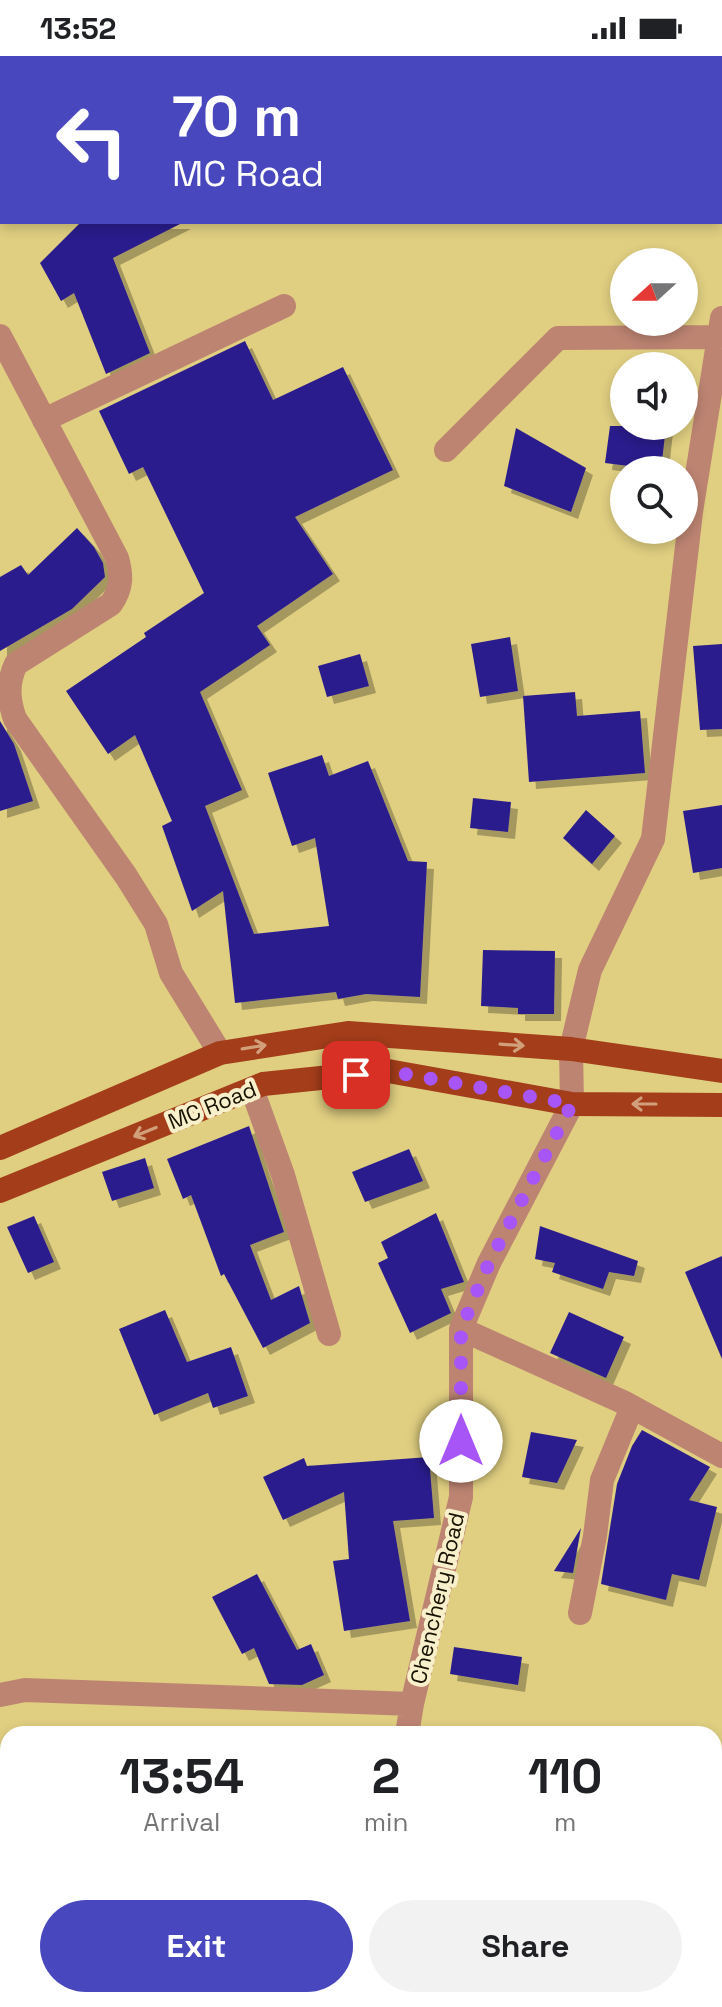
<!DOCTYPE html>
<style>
body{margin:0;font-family:"Space Grotesk",sans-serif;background:#f2f2f2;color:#202124;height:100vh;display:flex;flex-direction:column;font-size:30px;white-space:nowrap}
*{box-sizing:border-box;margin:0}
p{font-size:26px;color:#757577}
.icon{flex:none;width:44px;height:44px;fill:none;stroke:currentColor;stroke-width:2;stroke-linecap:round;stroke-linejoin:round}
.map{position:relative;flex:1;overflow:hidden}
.drawer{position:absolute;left:0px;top:1670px;width:722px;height:282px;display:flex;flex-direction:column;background:#fff;border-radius:24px 24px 0 0;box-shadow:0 4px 12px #0003}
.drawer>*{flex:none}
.banner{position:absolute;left:0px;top:0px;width:722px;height:168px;box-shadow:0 4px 12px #0003;background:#4947bd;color:#fff;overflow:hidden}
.needle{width:52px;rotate:249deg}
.tools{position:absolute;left:610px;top:192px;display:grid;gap:16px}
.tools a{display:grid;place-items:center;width:88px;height:88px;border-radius:50%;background:#fff;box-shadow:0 4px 12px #0003;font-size:40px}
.pin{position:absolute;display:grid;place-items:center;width:68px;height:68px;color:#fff;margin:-34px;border-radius:16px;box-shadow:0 4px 12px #0006}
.me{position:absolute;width:88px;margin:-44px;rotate:0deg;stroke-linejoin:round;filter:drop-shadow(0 0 6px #0008)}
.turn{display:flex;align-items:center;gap:28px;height:168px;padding:0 40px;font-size:36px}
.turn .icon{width:104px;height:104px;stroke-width:2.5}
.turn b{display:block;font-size:56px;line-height:68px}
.eta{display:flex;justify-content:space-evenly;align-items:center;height:136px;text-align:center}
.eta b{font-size:48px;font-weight:600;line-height:56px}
.button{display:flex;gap:16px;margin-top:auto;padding:16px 40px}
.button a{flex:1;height:92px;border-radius:48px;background:#4947bd;color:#fff;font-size:32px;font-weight:600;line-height:92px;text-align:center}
.button a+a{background:#f2f2f2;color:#202124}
.status{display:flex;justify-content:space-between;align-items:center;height:56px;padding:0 40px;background:#fff;direction:ltr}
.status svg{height:22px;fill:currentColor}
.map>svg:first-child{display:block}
.building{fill:#2c1e8c;filter:url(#shadow)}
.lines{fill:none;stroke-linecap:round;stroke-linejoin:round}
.minor{stroke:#bd8472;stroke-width:24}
.primary{stroke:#a43d1a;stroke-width:24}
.oneway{stroke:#d29f7b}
.route{stroke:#a855f7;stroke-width:14;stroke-dasharray:0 25.2}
.labels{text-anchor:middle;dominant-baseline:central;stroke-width:8;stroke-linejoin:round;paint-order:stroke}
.street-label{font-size:22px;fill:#161100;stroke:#f8f0ca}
</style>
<div class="status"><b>13:52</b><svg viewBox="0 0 49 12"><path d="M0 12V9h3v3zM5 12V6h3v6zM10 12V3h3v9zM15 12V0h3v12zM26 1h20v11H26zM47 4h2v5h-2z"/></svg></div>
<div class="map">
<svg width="722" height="1951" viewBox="0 0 722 1951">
<defs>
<filter id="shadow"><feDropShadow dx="7" dy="7" stdDeviation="0" flood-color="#0004"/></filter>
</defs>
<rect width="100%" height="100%" fill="#e0cf81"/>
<path class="building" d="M81,166H184L113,202L150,297L106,318L74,237L61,245L40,207Z
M245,285L273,344L343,311L393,414L295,461L333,518L257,570L270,589L200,636L242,734L205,750L254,878L329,870L315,782L292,790L268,717L322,699L329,720L368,705L408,805L427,806L420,941L366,938L338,943L336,936L235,947L223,835L192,855L162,770L172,765L135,679L108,698L66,635L146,581L144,577L204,537L143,411L129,418L99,355Z
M610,370H666L661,414L605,407Z
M516,372L586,412L571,456L504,430Z
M77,472L94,491L103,507L105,521L72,553L0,595V521L21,509L28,519Z
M510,581L518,635L480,641L471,588Z
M722,588V673L700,674L693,590Z
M360,598L369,630L327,641L318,610Z
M575,636L577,660L640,655L645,717L529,726L523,640Z
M0,665L14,688L33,745L0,755Z
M473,742L511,746L508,776L470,772Z
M722,749V812L693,817L683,755Z
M586,754L615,780L592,808L563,782Z
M483,894L555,895L554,958H518V952L481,950Z
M249,1070L284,1176L250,1189L271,1244L299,1230L310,1267L263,1292L224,1218L221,1220L191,1139L183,1143L167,1103Z
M409,1093L423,1125L365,1146L352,1116Z
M145,1102L154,1132L112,1145L102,1116Z
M436,1157L464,1226L441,1233L451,1257L410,1277L378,1207L388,1202L381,1186Z
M34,1160L54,1206L28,1217L7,1171Z
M540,1170L638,1205L634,1220L609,1216L603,1233L552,1216L555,1207L535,1203Z
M722,1200V1303L685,1216Z
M165,1254L187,1306L231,1291L248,1340L213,1352L208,1337L154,1359L119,1273Z
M569,1256L624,1281L606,1322L550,1297Z
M642,1374L710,1411L689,1444L717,1451L699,1524L672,1518L666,1544L601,1528L617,1428L632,1390Z
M531,1376L577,1384L557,1427L522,1421Z
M429,1401L434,1462L393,1465L410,1565L344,1575L333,1505L349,1503L344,1436L283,1464L263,1421L304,1402L307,1410Z
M581,1472L573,1517L554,1515Z
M257,1518L297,1594L311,1588L324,1619L302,1629L269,1628L254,1592L242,1598L212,1541Z
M454,1591L522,1601L518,1629L450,1618Z"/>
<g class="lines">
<path class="minor" d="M509,0L510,2
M651,0V2
M720,63L722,64
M0,280L117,502C122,520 122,532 111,548L16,608C7,627 8,643 15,663L126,820L156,868L171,917L220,997
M44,364L284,250
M446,394L558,282L719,281
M252,1033L283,1119L329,1278
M461,1273L625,1347L722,1400
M580,1557L595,1480L602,1424L632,1351
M0,1639L25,1634L412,1648
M407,1678L412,1648L461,1441V1273L489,1207L572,1048L571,993L590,914L653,783L691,456L722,262
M714,1747L722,1728
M632,1944V1951
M372,1951V1944"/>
<path class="primary" d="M0,1092L220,997L348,977L571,993L722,1015
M0,1135L263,1028L388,1015L572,1048L722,1049"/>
</g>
<defs><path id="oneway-shaft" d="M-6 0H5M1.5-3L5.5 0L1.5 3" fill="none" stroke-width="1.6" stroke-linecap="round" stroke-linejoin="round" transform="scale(2)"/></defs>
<g class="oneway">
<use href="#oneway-shaft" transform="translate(512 989) rotate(4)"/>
<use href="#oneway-shaft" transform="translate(254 991) rotate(-9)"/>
<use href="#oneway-shaft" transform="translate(644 1048) rotate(-180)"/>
<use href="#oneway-shaft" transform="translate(145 1076) rotate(158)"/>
</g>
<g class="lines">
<path class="route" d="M356,1019L388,1015L572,1048L489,1207L461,1273V1385"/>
</g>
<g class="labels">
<g class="street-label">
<text transform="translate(212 1049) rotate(-22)">MC Road</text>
<text transform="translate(437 1542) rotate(-77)">Chenchery Road</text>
</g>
</g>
</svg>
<div class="tools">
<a><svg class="needle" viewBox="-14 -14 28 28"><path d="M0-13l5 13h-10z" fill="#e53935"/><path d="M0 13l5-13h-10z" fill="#757577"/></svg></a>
<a><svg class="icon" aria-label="sound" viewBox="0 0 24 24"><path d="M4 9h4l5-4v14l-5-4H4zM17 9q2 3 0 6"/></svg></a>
<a><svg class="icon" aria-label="search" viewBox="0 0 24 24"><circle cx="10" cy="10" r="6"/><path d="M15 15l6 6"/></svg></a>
</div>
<div class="pin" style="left:356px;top:1019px;background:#d93025"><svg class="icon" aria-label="arrive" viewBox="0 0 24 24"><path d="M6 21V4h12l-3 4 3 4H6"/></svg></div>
<svg class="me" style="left:461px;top:1385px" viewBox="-20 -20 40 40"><circle r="19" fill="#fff"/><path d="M0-13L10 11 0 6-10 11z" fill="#a855f7"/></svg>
<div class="banner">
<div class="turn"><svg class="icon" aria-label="left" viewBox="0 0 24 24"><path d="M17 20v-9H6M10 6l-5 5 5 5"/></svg><div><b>70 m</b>MC Road</div></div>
</div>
<section class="drawer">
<div class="eta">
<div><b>13:54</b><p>Arrival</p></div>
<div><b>2</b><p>min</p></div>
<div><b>110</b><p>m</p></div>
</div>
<div class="button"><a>Exit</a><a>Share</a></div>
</section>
</div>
